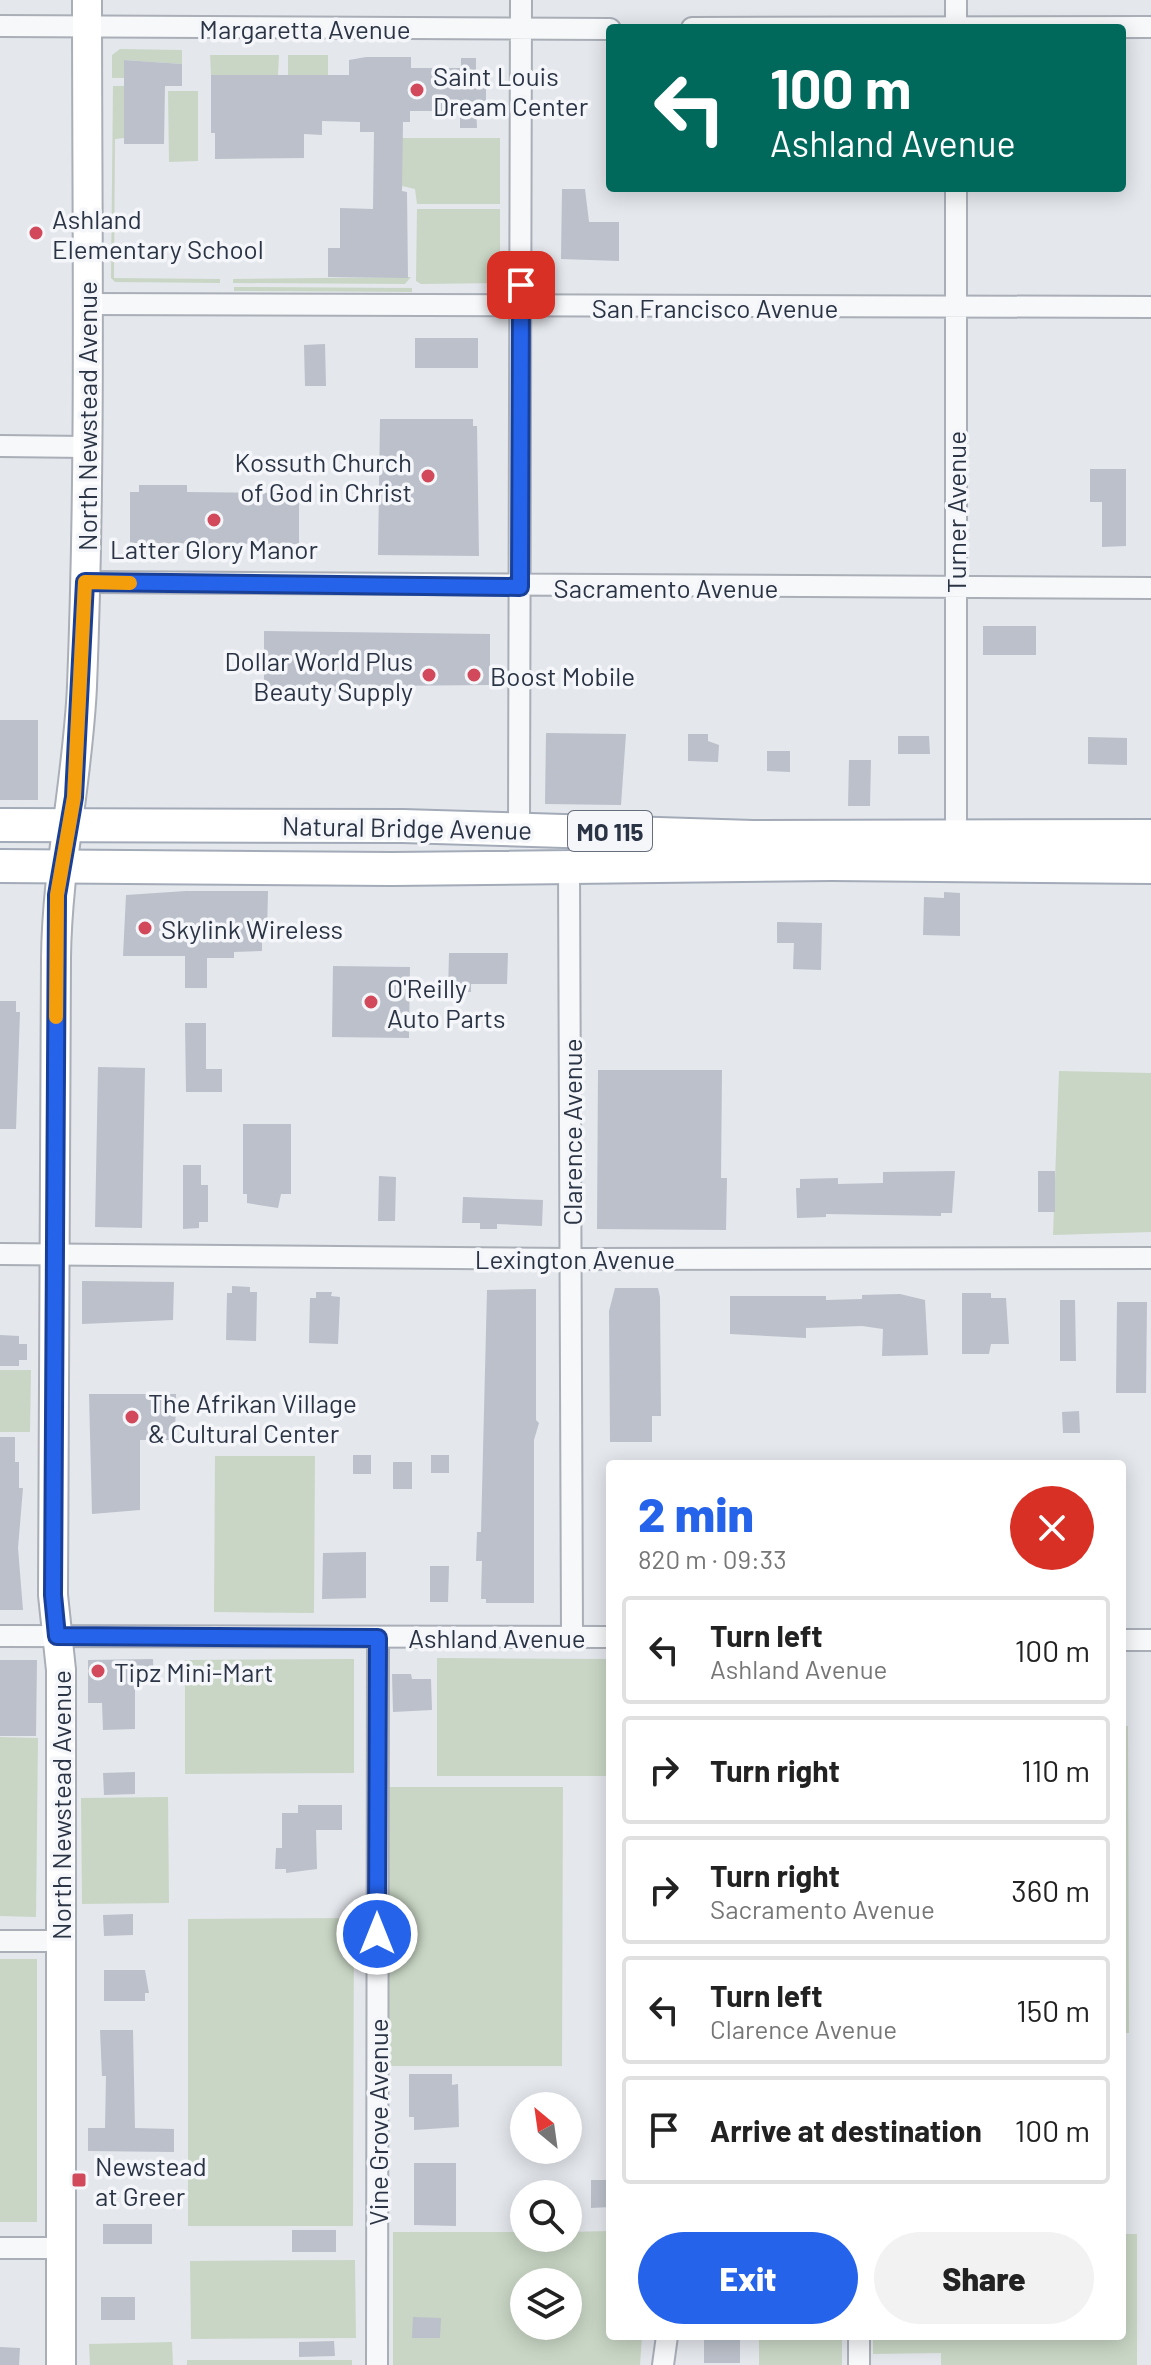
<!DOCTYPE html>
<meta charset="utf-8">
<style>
body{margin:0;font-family:Barlow,sans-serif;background:#f2f2f2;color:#222;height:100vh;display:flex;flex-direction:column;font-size:30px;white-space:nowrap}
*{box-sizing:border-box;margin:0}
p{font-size:26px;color:#767676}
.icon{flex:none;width:44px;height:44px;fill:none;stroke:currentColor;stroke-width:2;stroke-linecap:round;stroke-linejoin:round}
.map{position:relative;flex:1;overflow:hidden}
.sheet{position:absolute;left:606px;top:1460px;width:520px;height:880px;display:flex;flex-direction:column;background:#fff;border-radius:8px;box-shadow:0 4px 20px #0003}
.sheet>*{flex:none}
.banner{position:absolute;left:606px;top:24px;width:520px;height:168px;border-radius:8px;box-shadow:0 4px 20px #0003;background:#00695c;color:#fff;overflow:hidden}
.needle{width:52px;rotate:331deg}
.tools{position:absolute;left:510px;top:2092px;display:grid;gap:16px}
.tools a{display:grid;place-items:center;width:72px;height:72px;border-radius:50%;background:#fff;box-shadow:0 4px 20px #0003;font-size:40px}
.pin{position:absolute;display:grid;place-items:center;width:68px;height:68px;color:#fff;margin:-34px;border-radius:16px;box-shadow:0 4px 12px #0006}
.me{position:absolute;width:88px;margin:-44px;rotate:0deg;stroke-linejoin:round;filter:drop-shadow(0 0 6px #0008)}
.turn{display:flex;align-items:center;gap:28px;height:168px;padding:0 32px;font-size:36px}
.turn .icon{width:104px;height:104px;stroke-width:2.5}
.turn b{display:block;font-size:56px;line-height:68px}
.round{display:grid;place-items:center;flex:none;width:84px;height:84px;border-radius:42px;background:#f2f2f2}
.summary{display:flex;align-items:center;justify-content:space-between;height:136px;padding:0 32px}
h1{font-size:48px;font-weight:800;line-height:60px;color:#2563eb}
.button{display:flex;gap:16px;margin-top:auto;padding:16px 32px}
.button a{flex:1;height:92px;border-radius:48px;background:#2563eb;color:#fff;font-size:32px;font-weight:800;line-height:92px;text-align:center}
.button a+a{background:#f2f2f2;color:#222}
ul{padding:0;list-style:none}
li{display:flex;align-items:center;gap:24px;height:108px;margin:0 16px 12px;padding:0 16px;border:4px solid #e0e0e0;border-radius:8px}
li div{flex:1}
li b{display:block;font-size:30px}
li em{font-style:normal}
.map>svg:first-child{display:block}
.green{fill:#c9d6c5;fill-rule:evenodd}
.building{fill:#bbc0ca}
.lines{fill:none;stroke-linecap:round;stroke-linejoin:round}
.street-casing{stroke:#a9aeb7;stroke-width:24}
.secondary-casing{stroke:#a9aeb7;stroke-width:32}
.primary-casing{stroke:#a3abb8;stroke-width:36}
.street{stroke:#f7f8fa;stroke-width:20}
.secondary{stroke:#fff;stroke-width:28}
.primary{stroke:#fff;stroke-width:32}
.route-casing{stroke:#184099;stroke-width:20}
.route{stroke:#2563eb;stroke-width:14}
.slow{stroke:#f59e0b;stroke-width:14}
.poi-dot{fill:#d1495b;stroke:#f4f6f9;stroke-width:3}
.labels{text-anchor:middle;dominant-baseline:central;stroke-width:7;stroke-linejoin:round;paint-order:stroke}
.shield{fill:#f4f6f9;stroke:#676e7b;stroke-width:2}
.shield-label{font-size:24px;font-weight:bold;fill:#2b3445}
.street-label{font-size:26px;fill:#2b3445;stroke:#f4f6f9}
.poi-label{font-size:26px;fill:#2b3445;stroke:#f4f6f9;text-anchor:start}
</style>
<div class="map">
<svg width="1151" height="2365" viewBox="0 0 1151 2365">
<rect width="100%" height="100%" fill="#e4e7ec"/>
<path class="green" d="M120,49L182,50V64L125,60L124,78H112V55Z
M210,55H279L278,75H211Z
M288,55H328V81L323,75H288Z
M113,86H124V138L115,139L114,278L220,279V283L115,282L111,278Z
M168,91H198V161L169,162Z
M382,138H500V204H417L415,189L402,186Z
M417,209H500V283L421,284L416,281Z
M411,277L405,284L233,283V279Z
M234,287L412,288V292L234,291Z
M1059,1071L1151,1073V1232L1053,1235Z
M0,1370H31L30,1432H0Z
M215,1456H315L314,1613L214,1612Z
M437,1658L610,1659V1776H437Z
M354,1659V1773L185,1774V1660Z
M1122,1726H1128L1129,2033H1122Z
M0,1737L38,1738L36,1917L0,1916Z
M388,1787H563L562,2066H388Z
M168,1797L169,1903L82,1904L81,1798Z
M354,1918L353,2226H188V1919Z
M0,1959H37V2222H0Z
M610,2231V2336H642L640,2365H393V2232H524V2238H568V2232ZM524,2282H568V2326H524Z
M1122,2234H1137V2365H941V2353L873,2354V2336H1122Z
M355,2260L356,2338L191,2339L190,2261Z
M759,2336H842V2365H759Z
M172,2342L173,2365H90L89,2344Z
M187,2360H352V2365H187Z"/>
<path class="building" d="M366,57H411V68H461V58H476V76H486V104H476L477,128H460V111H410V122H403L402,191L407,192L408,278L328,277V248H340V208L373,209L374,132H360V122L322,121V135L304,134V158L215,159V133H211V75H349V60Z
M124,60L182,64V86H165L164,144H124Z
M562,189H585L589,222H619V261L561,259Z
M415,338H478V368H415Z
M325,344L326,386H305L304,345Z
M380,419H473V426H477L479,556L378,555Z
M1090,469H1126V546L1102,547V502H1090Z
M139,485H187V492L290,493V497H299V544L130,543V492H139Z
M983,626H1036V655H983Z
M264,631L490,634V685L374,686V691L264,692Z
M0,720H38V800H0Z
M546,733L626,734L621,805L545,804Z
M688,734H708V741L719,745L718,762L688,761Z
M898,736H929L930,754H898Z
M1088,737L1127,738V765L1088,764Z
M767,751H790V772L767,771Z
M849,760H871L870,806H848Z
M186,891H268L267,932H262V951L234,952V958H207V988H185V956H123L126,895Z
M944,892L960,893V936L923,935L924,897L944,898Z
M777,922L822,923L821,970L793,969L794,943H777Z
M449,953H508L507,984H471V992H448Z
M333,966L410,967L409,1038L332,1037Z
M0,1001H16V1012H20L16,1129H0Z
M185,1023H206V1069H222V1092H186Z
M98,1067L145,1068L142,1228L95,1227Z
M598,1070H722L721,1178H727L726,1230L597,1229Z
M243,1124H291V1194H281L278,1208L247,1203V1194H243Z
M183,1165H201V1185H208V1222H199V1228L183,1229Z
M955,1171L952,1213H941V1216L826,1214V1217L797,1218L796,1188H800V1179L838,1178V1184L883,1183V1172Z
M1038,1171H1055V1212H1038Z
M379,1176L396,1177L395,1221H378Z
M463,1197L543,1200L542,1226L497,1224V1229H480V1223H462Z
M82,1281L174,1282L173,1320L82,1324Z
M232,1286L250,1287V1292H257L256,1341L226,1340L227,1293H232Z
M615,1288H658L660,1297L661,1416H652V1442H610L609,1311Z
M536,1289V1420L539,1423L534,1440V1603H486V1599H481L482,1561H476L477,1532H481L487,1290Z
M316,1292H332L331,1296L340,1297L338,1344L309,1343L310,1298H316Z
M962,1293H991V1298H1006L1009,1344H991L989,1354H962Z
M862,1295L900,1294L925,1300L928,1355L882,1356L883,1329L862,1326L806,1328V1338L730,1334V1296H826V1300L862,1299Z
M1060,1300H1075L1076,1361H1060Z
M1117,1302H1147L1146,1393H1116Z
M0,1335L19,1336V1344H27V1360H19V1366H0Z
M89,1394H176L175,1440H140V1510L92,1514Z
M1079,1411L1080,1433H1063L1062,1412Z
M0,1437H15V1462H19V1488H23L18,1548L23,1610H0Z
M353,1455H371V1474H353Z
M431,1455H449V1473H431Z
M393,1462H412V1489H393Z
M366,1552V1598L322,1599L323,1553Z
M430,1566H449L448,1602H430Z
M153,1659L154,1682L135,1683V1729L103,1730L102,1703H88V1660Z
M0,1660H37L36,1736H0Z
M392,1674H411L412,1679H431L432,1710L393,1712Z
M135,1772V1794L104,1795L103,1773Z
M298,1805H342V1830H316L317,1869L286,1873V1869H275L276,1848H282V1813H298Z
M133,1914V1935L104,1936L103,1915Z
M104,1970H145L149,1993H145V2001H104Z
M100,2030H133L135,2128L174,2129V2152L88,2151V2128H105L106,2076H102Z
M409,2074H452V2085L458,2084L459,2127L414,2130V2117H409Z
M414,2163H456V2226L414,2225Z
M591,2180H610V2207L591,2208Z
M103,2224H152V2244H103Z
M292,2230H336V2252H292Z
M101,2297H135V2320H101Z
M413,2317L441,2318L440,2338H412Z
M704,2340H740V2363H704Z
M334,2341L335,2356L299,2357V2342Z
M0,2347L20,2348L19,2365H0Z"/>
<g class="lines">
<defs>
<path id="street" d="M956,0V28
M0,26L610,29
M692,28L1151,27
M86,304L1151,307
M0,446L86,447
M85,582L1151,588
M519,828L521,0
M956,836V188
M569,868L572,1636
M0,1254L571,1259L1151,1258
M0,1636L610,1637
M1122,1640H1151
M0,1941H61
M0,2248H61
M377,2365L378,1638
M663,2365L667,2336
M859,2365V2336"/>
<path id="secondary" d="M61,2365V1670L53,1595L56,958C57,867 78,778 82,686C91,458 87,229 87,0"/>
<path id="primary" d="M0,825L403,826L753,837L1151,836
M0,866L392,869L831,864L1151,867"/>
</defs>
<use href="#street" class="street-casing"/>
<use href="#secondary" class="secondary-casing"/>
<use href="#primary" class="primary-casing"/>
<use href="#street" class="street"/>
<use href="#secondary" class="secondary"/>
<use href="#primary" class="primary"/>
</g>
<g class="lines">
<defs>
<path id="route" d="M377,1934L378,1638L57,1636L53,1595L57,895L74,797L85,582L520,587L521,285"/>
</defs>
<use href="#route" class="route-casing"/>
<use href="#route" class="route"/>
<path class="slow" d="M56,1017L57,895L74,797L85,582L130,583"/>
</g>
<g class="poi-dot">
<circle cx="417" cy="90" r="8"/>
<circle cx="36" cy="233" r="8"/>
<circle cx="428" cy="476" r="8"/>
<circle cx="214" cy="520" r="8"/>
<circle cx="429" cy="675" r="8"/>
<circle cx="474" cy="675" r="8"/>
<circle cx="145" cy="928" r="8"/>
<circle cx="371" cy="1002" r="8"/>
<circle cx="132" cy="1417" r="8"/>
<circle cx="98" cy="1671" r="8"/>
<rect x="71" y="2172" width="16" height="16" rx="4"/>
</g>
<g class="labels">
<rect class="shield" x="568" y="811" width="84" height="40" rx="6"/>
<g class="shield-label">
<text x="610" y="831">MO 115</text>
</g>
<g class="street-label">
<text x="305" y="28">Margaretta Avenue</text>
<text x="715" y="307">San Francisco Avenue</text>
<text transform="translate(86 416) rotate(-90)">North Newstead Avenue</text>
<text transform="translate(955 512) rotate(-90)">Turner Avenue</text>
<text x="666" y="587">Sacramento Avenue</text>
<text transform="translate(407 827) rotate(1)">Natural Bridge Avenue</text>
<text transform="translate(571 1132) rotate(-90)">Clarence Avenue</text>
<text x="575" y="1258">Lexington Avenue</text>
<text x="497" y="1637">Ashland Avenue</text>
<text transform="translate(60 1805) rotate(-90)">North Newstead Avenue</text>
<text transform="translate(377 2122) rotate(-90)">Vine Grove Avenue</text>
</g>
<g class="poi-label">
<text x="433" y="75">Saint Louis<tspan x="433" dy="30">Dream Center</tspan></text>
<text x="52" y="218">Ashland<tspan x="52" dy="30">Elementary School</tspan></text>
<text x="412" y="461" text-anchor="end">Kossuth Church<tspan x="412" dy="30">of God in Christ</tspan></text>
<text x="214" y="548" text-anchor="middle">Latter Glory Manor</text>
<text x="413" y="660" text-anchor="end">Dollar World Plus<tspan x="413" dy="30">Beauty Supply</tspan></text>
<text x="490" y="675">Boost Mobile</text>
<text x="161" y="928">Skylink Wireless</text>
<text x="387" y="987">O'Reilly<tspan x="387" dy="30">Auto Parts</tspan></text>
<text x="148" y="1402">The Afrikan Village<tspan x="148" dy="30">&amp; Cultural Center</tspan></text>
<text x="114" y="1671">Tipz Mini-Mart</text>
<text x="95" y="2165">Newstead<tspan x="95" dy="30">at Greer</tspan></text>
</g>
</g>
</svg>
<div class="tools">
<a><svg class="needle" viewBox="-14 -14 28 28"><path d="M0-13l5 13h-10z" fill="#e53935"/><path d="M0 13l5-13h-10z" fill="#767676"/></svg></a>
<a><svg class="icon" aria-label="search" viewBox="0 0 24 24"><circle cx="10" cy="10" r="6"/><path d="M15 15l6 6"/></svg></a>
<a><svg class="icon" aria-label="layers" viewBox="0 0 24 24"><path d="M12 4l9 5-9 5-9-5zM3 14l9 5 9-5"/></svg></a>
</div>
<div class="pin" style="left:521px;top:285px;background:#d93025"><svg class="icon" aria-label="arrive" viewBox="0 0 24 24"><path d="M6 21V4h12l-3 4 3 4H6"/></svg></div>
<svg class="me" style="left:377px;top:1934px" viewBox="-20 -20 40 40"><circle r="17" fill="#2563eb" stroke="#fff" stroke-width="3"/><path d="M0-11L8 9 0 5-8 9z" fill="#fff"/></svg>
<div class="banner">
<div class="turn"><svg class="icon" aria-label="left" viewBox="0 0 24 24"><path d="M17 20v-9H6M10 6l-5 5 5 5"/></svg><div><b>100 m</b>Ashland Avenue</div></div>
</div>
<section class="sheet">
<div class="summary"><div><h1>2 min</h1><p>820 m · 09:33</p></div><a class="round" style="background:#d93025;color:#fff"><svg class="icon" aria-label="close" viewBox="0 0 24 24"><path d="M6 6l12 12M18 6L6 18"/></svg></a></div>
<ul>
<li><svg class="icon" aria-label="left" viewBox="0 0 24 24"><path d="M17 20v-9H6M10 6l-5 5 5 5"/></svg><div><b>Turn left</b><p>Ashland Avenue</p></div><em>100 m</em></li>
<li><svg class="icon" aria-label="right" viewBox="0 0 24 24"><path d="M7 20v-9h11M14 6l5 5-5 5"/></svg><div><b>Turn right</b></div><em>110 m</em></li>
<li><svg class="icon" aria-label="right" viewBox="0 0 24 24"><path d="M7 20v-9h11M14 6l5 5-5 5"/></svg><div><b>Turn right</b><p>Sacramento Avenue</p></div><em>360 m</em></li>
<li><svg class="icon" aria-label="left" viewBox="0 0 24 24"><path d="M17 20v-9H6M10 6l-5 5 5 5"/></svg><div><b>Turn left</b><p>Clarence Avenue</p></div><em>150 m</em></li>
<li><svg class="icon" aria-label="arrive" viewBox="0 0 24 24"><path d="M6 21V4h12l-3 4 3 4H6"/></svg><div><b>Arrive at destination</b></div><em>100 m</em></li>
</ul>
<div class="button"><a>Exit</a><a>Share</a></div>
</section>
</div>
